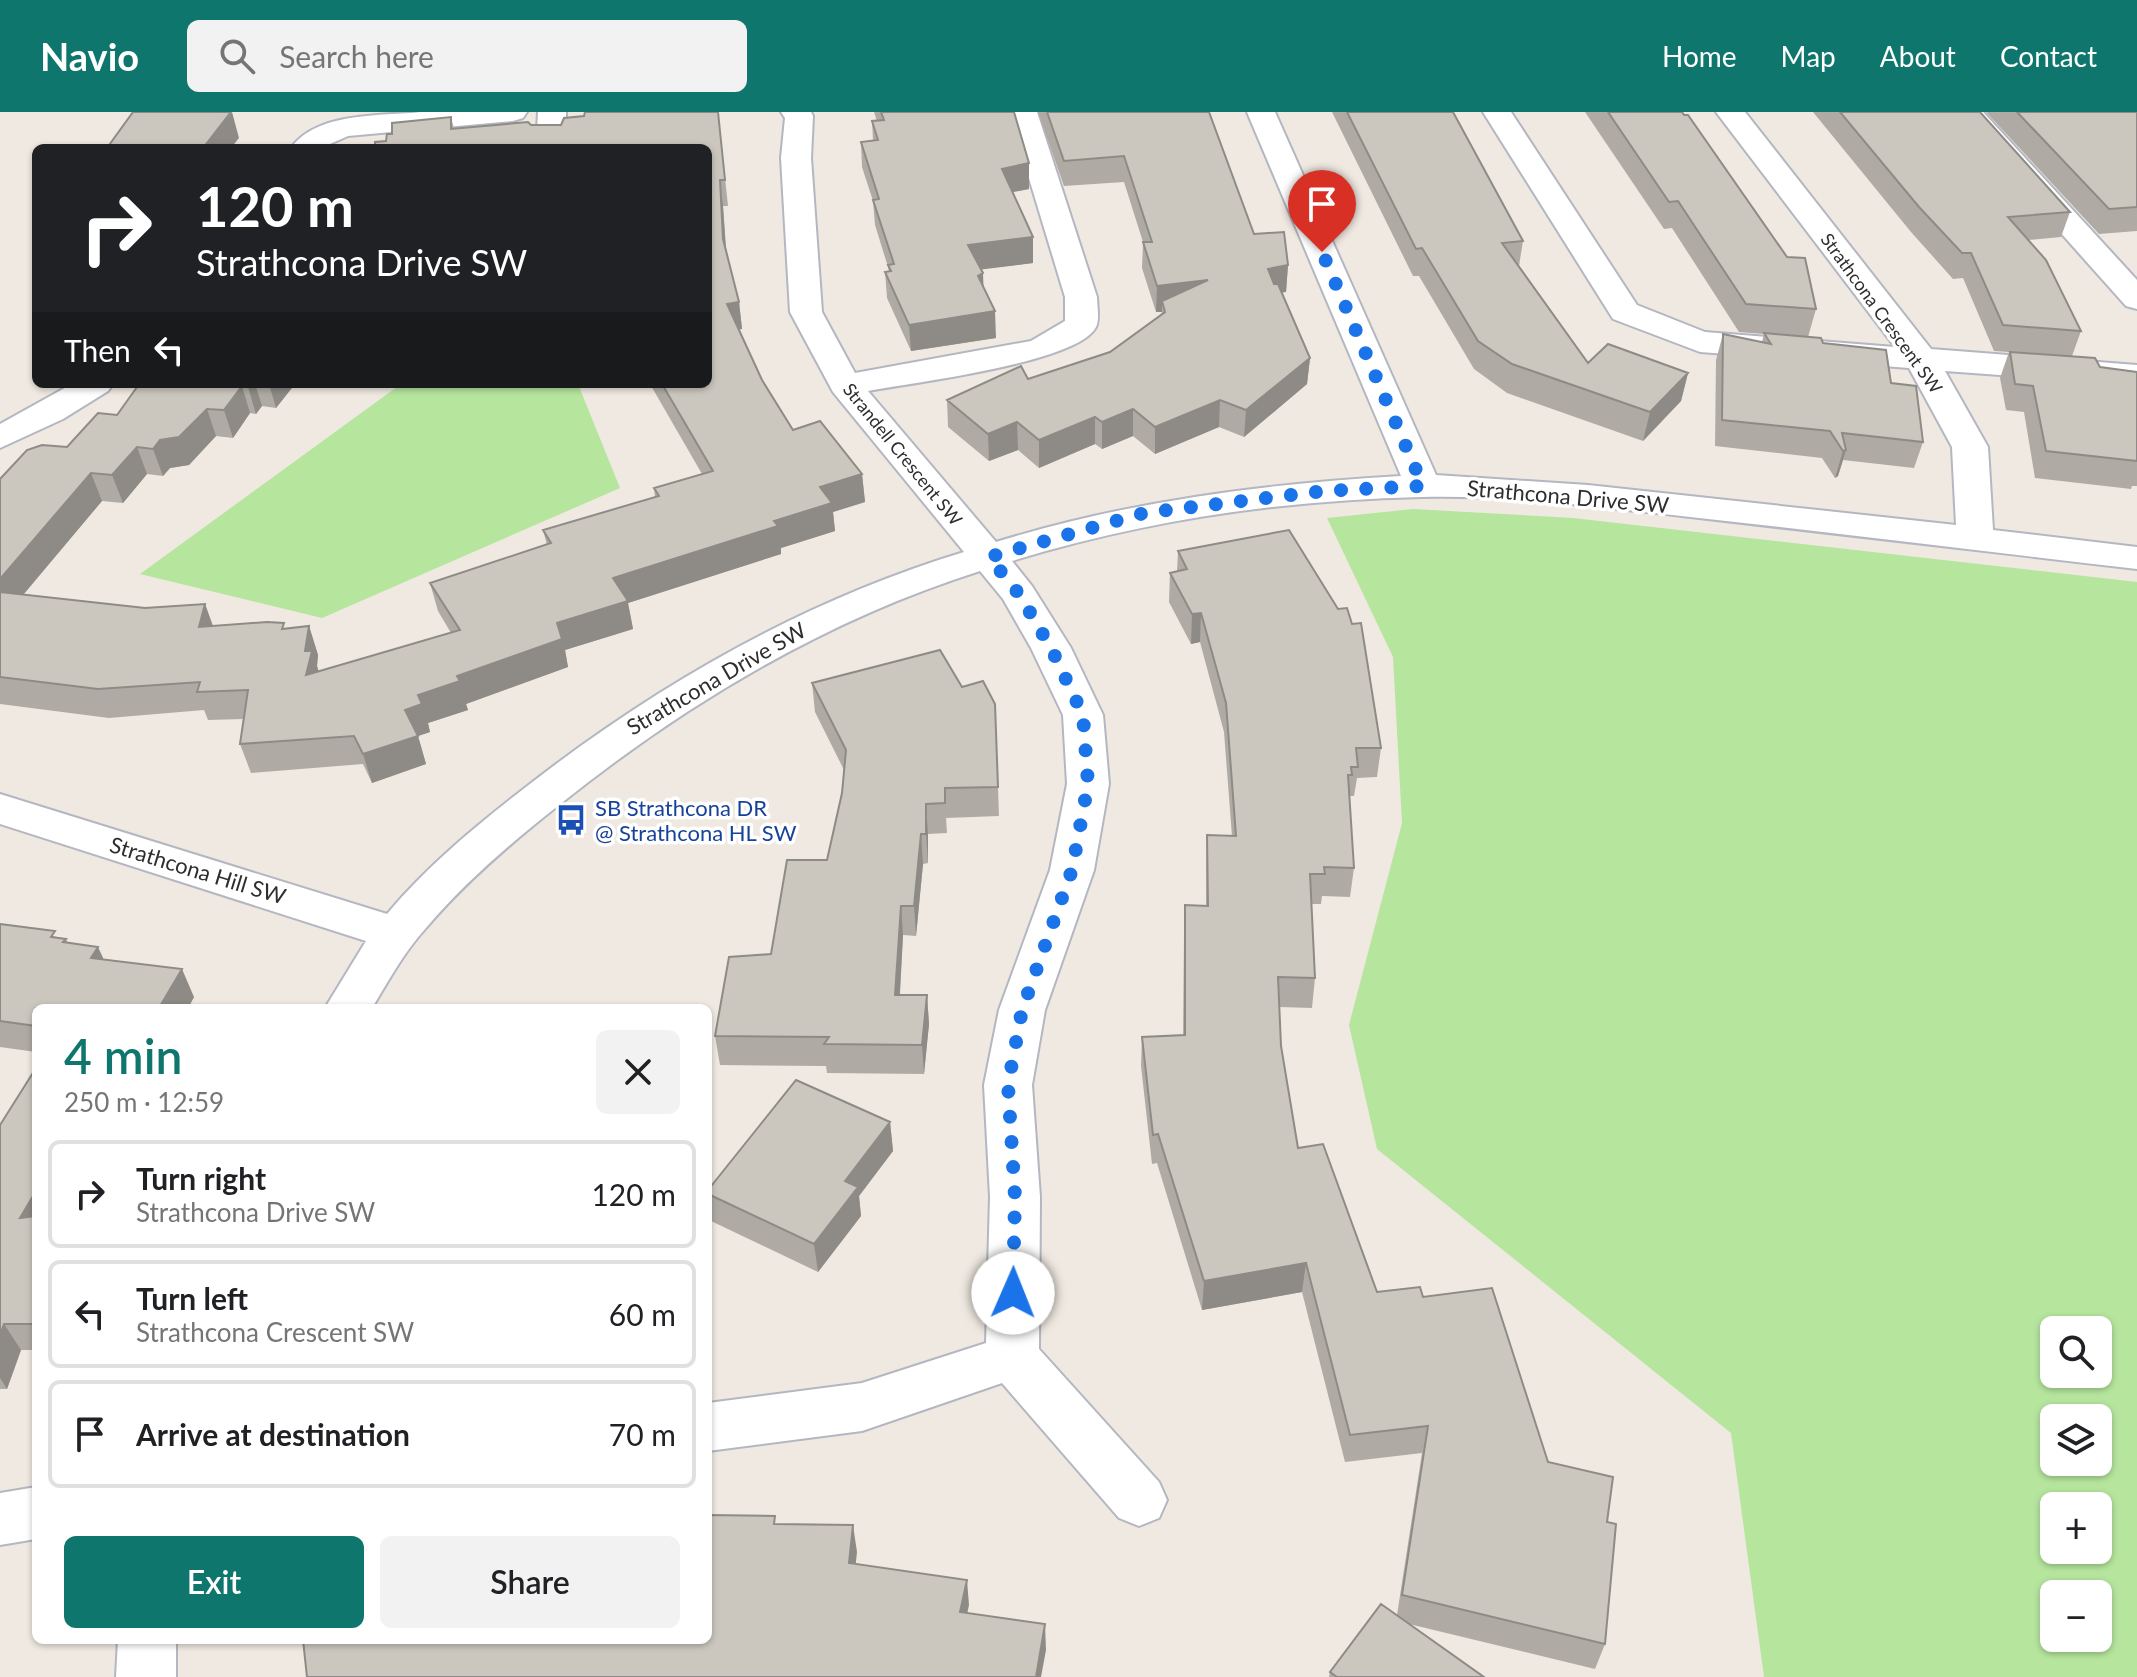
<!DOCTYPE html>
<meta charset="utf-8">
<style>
body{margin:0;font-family:Lato,sans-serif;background:#f2f2f2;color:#202124;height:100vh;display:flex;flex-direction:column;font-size:30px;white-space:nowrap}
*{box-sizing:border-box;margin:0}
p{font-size:26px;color:#757577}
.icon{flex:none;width:44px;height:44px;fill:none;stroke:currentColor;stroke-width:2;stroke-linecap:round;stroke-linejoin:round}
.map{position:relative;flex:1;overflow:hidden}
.side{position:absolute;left:32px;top:892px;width:680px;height:640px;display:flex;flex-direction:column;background:#fff;border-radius:12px;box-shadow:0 2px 6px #0004}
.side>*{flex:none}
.guide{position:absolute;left:32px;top:32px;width:680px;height:244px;border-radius:12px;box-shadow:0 2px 6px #0004;background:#202124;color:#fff;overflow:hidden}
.tools{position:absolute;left:2040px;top:1204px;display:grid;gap:16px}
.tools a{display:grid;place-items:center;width:72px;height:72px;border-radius:12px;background:#fff;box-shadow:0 2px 6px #0004;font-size:40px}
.pin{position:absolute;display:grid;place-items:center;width:68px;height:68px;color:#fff;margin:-82px -34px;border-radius:50% 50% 50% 0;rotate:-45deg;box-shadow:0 0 8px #0007}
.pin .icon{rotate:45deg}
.me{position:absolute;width:88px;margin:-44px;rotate:1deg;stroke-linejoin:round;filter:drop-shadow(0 0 6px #0008)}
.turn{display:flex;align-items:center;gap:28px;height:168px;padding:0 32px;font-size:36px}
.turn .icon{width:104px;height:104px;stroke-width:2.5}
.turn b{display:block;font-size:56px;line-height:68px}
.then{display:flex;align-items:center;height:76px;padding:0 32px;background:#0003;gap:16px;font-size:30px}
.round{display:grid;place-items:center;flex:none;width:84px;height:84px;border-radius:12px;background:#f2f2f2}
.summary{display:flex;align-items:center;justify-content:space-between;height:136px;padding:0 32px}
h1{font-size:48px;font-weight:600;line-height:60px;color:#0f766e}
.button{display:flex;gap:16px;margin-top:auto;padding:16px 32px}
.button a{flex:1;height:92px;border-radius:12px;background:#0f766e;color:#fff;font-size:32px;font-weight:600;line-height:92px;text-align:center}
.button a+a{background:#f2f2f2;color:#202124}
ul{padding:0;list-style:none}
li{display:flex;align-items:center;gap:24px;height:108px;margin:0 16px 12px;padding:0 16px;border:4px solid #e0e0e0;border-radius:12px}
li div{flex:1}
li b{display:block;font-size:30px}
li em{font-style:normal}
header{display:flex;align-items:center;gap:48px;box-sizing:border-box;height:112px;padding:0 40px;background:#0f766e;color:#fff}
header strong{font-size:38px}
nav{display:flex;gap:44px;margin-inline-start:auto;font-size:28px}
.search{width:560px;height:72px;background:#f2f2f2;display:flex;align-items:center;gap:20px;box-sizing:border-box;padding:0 28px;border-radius:12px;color:#757577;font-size:30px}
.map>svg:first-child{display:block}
.green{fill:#b6e59e;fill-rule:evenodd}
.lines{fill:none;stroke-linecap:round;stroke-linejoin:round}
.minor-casing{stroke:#b4b7c1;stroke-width:4}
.minor{fill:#fff;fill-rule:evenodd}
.wall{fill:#afaba4}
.shaded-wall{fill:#8e8b86}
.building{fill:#cbc7bf;stroke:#8e8b86;stroke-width:2}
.route{stroke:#1a73e8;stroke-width:14;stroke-dasharray:0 25.2}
.labels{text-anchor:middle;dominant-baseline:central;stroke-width:7;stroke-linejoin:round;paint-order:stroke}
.far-street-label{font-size:18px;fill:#2e2e2e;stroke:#fff}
.street-label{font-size:22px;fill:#2e2e2e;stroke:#fff}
.transit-label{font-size:22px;fill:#164399;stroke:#fff;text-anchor:start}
</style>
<header>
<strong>Navio</strong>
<div class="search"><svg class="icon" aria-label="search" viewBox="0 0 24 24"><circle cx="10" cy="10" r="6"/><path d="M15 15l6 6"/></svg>Search here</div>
<nav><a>Home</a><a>Map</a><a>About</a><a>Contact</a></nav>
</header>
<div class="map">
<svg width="2137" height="1565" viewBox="0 0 2137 1565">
<rect width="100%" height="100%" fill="#efe9e1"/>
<path class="green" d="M401,272H578L620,376L322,506L140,462Z
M1413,397L1573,406L2137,470V1565H1764L1731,1321L1377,1037L1349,913L1402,711L1393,545L1327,406ZM2098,1218V1262H2054V1218ZM2098,1306V1350H2054V1306ZM2098,1394V1438H2054V1394ZM2098,1482V1526H2054V1482Z"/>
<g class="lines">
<defs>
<path id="minor" d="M422,0H527L523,6L513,9L348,24L321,36H291C317,0 380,4 422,0Z
M538,0H566V36H536Z
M781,0H811L813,4L811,46L822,200L855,261L1031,229L1065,209V185L1009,0H1037L1097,185C1097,194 1100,207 1096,215C1078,251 910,271 868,279L996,430C1128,389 1263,372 1401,364L1247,0H1275L1436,363L1588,373L1956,413L1952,335L1909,256L1700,240L1613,207L1483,0H1511L1637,193L1705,220L1895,235L1716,0H1745L1931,237L2137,253V273L1945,259L1988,335L1993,418L2137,435V457C1991,440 1845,422 1699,406C1607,396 1515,383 1422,385C1283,388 1145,408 1012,449L1032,474L1071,536L1103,603L1109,672L1094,758L1045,898L1032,973L1040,1085L1039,1237L1159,1370L1167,1388L1159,1406L1139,1414L1119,1406L1002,1271L862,1319L708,1339V1291L862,1271L986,1231L990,1085L984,973L999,898L1050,758L1067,672L1063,603L1031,536L1003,487L980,459C825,508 685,592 559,693C512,730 465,770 426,816C404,840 389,868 372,896H325L366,829L0,712V682L387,802C427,754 477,713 526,675C658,572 803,489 964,440L833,280L790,200L781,46L785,6Z
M1953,0H1983L2137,168V197L2126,194Z
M72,272H113L108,279L63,307L0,336V312Z
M36,1375V1427L0,1433V1381Z
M118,1528H176V1565H116Z"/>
</defs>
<use href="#minor" class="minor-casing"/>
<use href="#minor" class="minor"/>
</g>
<path class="wall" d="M718,0L728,94H723L726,136L739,190L742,217H739L762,268L793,318L862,362L865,390L833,400L835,419L781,436V442L628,491L633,517L565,538L568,555L466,592L468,598L428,611L430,620L418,624L426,652L372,671L363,652L251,661L240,632L244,607L208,608L204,598L109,606L0,592V367L67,335L165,272H295L276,296L262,294L256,302L250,301L233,326L216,324L189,353L170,356L163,364L147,362L123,391L102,389L23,482L145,496L205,492L213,514L286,516L309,514L318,543L317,554L318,560L451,521L438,499L430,471L547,433L543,418L655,385L654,376L702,362L650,272H708V36L386,29L392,22L451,5L454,17L561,13Z
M874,0H1014L1029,51V77L1013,80L1033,151L981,157L983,161V175L996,226L911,239L887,186L885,160L889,159L888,155L875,113L873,89L862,55L861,30L873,28L872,9H877Z
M1038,0H1209L1254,122L1288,153L1286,180H1282L1310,246L1307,272L1244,325L1219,315L1155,342L1133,324L1102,337L1095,332L1039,356L1018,338L989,349L948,315L947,288L1028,267L1110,240L1161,203L1162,200H1156L1142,156L1143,130L1124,70L1064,74Z
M1332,0H1453L1523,129L1519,154L1588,251L1688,261L1681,289L1643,329L1507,281L1474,257L1419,164H1413Z
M1585,0H1682L1816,197L1808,225L1823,231L1891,271L1923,330L1914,356L1843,348L1838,364L1835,366L1822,346L1715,334L1716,248L1723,222L1762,230L1764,222L1739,220L1672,116L1664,117Z
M1813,0H1980L2070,100L2061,125L2028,128L2081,219L2072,244L2100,255L2137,260V374H2132L2131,377L2035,366L2024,300L2006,298L2000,266L2009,240L1994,239L1963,166L1953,167L1911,120Z
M1986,0H2137V119L2099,122Z
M1178,439L1381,636L1377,665L1357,666L1354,684H1349L1354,756L1350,785L1322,784L1321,792H1311L1315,866L1312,896L1279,895L1281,934L1298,1036L1377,1180L1423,1185L1548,1350L1607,1410L1605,1532L1595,1557L1409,1512L1484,1565H1329L1330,1560L1397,1503L1422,1341L1345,1350L1302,1180L1202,1198L1157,1051L1152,1052L1141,954L1142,925L1183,923L1184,823L1185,793L1206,794V752L1207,723L1232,724L1224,620L1200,530L1191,532L1169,490L1170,461L1177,459Z
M812,571L962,575L995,592L999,704L946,706L947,721L928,722V751L923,752L916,824L903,823L900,883H927L929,912L924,962L827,961L826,954L720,953L715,924L771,842L827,748L842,681L844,658L815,600Z
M0,812L66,827L68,831L104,848L194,885L188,896H36V940L0,935Z
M36,956V1238H21L7,1277H0V1013Z
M890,1010L893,1039L859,1084L861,1104L818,1160L711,1109L708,1093V1078Z"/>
<path class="shaded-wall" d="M232,0L239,26L231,36H203Z
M1029,51V77L1003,82L1002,57Z
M720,68L723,94L727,153L723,127Z
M1033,125V151L969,159L968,133Z
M1288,153L1286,180L1266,183L1268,157Z
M983,161L984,188L978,164Z
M1208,168L1162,189V200H1156L1157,174Z
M739,190L742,217L731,219L727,192Z
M995,199L996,226L911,239L909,213Z
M1310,246L1307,272L1244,325L1246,298Z
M1688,261L1681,289L1643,329L1650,300Z
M250,272H255L262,294L256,302L248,275Z
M269,272H295L276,296Z
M242,274L250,301L233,326L224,298Z
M1220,288L1219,315L1155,342V315Z
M207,297L216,324L189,353L170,356L163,364L153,337L160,328Z
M1133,297V324L1102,337V310Z
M1095,305V332L1039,356V328Z
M1017,310L1018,338L989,349L988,322Z
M137,335L147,362L123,391L112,363Z
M1846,338L1838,364L1835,366L1843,339Z
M91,361L102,389L3,507L0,500V467Z
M862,362L865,390L833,400L835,419L781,436V442L628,491L633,517L565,538L568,555L466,592L468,598L428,611L430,620L418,624L426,652L372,671L363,642L418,583L557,511L613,466L774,409L820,375Z
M205,492L215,520L199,515Z
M1201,501L1200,530L1191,532L1192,502Z
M309,514L318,543L317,554L321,567L306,563L305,539Z
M926,692L928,722V751L926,722Z
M921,722L923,752L916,824L914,794Z
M901,794L903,823L898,912L895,883Z
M98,835L111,863L91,846Z
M182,857L194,885L188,896H159Z
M927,883L929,912L924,962L922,933Z
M890,1010L893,1039L859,1084L861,1104L818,1160L814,1132L845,1069Z
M36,1079V1133L20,1106Z
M1306,1151L1302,1180L1202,1198L1204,1169Z
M4,1212L21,1238L7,1277L0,1266V1223Z
M853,1413L857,1440L853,1477L849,1451Z
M967,1468L969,1493L962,1526L960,1500Z
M1045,1512L1046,1538L1041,1565H1036Z"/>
<path class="building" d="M133,0H231L203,36H107Z
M585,0H718L725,68H720L723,127L739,190L727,192L762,268L793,318L820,309L862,362L820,375L832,391L774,409L778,414L613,466L628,489L557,511L562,527L457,564L460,569L418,583L422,592L405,598L418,624L363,642L354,624L240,632L248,578L197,580L200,570L98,577L0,565V480L145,496L205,492L199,515L267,510L284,511L282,517L309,514L305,539H312L306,563L460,518L430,471L551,431L543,418L659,384L654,376L713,359L662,272H708V36H375V30L386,29L387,22H392V11L451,5V17L528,10L531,13H561L564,6L584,4Z
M881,0H1014L1029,51L1002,57L1033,125L968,133L983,161L978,164L995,199L909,213L885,160L891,159L888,153L894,152L873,88L879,87L861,30L878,28L872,9L884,8Z
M1047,0H1209L1254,122L1284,120L1288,153L1268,157L1274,172H1278L1310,246L1246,298L1220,288L1155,315L1133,297L1102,310L1095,305L1039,328L1017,310L988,322L947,288L1021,254L1028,267L1110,240L1165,200L1162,189L1208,168L1157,174L1143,130H1152L1124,44L1064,49Z
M1347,0H1453L1523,129L1502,131L1588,251L1608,232L1688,261L1650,300L1512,252L1478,229L1422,136L1416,137Z
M1608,0H1682L1684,3H1688L1787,145L1805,146L1816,197L1746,192L1678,89L1669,90Z
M1840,0H1980L2070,100L2008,105L2046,148L2081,219L2003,213L1971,141H1962L1919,95Z
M2017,0H2137V95L2109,97Z
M1764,221L1821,226L1823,231L1886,238L1891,271L1916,274L1923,330L1842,321L1846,338L1843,339L1830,319L1722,308L1723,222L1771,232Z
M2010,240L2095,246L2100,255L2137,260V349L2046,339L2033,274L2015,272Z
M147,272L164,273L165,272H250L248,275L242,274L224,298L207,297L179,325L160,328L153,337L137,335L112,363L91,361L0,467V367L27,338L42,333L67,335L98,301L117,303L137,275Z
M1289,418L1338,497L1347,496L1352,512L1361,511L1381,636H1356L1358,655H1351L1352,663H1348L1354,756L1324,755L1325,762H1310L1315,866L1278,865L1281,934L1298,1036L1323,1032L1377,1180L1420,1175L1423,1185L1492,1176L1548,1350L1613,1365L1607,1410L1616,1412L1605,1532L1402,1483L1428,1314L1350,1323L1306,1151L1204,1169L1158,1022L1153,1023L1142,925L1185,923V793L1208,794L1207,723L1236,724L1226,591L1201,501L1192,502L1170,461L1187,457L1178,439Z
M940,538L962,575L983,569L995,592L998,675L945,676V691L926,692V722H921L914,794H901L895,883H927L922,933L824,932L829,925L715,924L729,845L771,842L787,748H827L842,681L846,638L812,571Z
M0,812L55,819L51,825L66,827L63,830L98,835L91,846L182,857L159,896H36V914L0,909Z
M36,956V1079L20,1106L36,1104V1203L33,1212H4L0,1223V1013Z
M796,968L890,1010L845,1069L858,1075L814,1132L708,1082V1078Z
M708,1403L775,1404L774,1412L853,1413L849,1451L967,1468L960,1500L1045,1512L1036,1565H307L303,1528H708Z
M1381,1492L1484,1565H1337L1330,1560Z"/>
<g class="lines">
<path class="route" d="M1013,1181L1015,1085L1008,973L1022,898L1072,758L1088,672L1083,603L1051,536L1019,482L989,445L1144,401L1324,379L1423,374L1322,140"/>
</g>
<defs>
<symbol id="bus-bare" viewBox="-9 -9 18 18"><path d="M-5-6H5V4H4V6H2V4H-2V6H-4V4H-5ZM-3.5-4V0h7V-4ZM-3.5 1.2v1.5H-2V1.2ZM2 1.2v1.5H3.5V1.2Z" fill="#1a4fb4" stroke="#fff" stroke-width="2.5" paint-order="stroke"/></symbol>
</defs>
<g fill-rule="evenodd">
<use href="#bus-bare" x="549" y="686" width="44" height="44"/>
</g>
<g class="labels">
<g class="far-street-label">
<text transform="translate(1882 201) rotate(54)">Strathcona Crescent SW</text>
<text transform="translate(903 342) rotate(51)">Strandell Crescent SW</text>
</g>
<g class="street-label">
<text transform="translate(1568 384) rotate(5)">Strathcona Drive SW</text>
<text transform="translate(716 566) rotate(-30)">Strathcona Drive SW</text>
<text transform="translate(198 758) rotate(17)">Strathcona Hill SW</text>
</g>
<g class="transit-label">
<text x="595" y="695">SB Strathcona DR<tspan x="595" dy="25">@ Strathcona HL SW</tspan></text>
</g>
</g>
</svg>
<div class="tools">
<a><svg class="icon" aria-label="search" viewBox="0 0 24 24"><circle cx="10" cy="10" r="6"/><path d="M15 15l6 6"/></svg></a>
<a><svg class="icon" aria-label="layers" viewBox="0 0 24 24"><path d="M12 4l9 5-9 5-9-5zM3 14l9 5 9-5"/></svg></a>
<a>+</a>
<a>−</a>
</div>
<div class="pin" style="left:1322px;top:140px;background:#d93025"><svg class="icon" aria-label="arrive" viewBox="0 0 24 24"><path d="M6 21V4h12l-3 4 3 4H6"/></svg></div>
<svg class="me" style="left:1013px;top:1181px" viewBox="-20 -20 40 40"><circle r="19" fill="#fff"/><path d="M0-13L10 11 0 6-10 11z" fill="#1a73e8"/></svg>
<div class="guide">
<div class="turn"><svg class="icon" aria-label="right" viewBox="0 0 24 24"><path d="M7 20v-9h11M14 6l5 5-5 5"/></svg><div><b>120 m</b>Strathcona Drive SW</div></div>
<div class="then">Then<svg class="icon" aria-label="left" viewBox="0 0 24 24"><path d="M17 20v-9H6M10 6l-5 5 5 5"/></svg></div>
</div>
<section class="side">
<div class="summary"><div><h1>4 min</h1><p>250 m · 12:59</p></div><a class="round"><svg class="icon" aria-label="close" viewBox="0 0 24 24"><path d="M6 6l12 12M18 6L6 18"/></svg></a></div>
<ul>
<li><svg class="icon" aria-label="right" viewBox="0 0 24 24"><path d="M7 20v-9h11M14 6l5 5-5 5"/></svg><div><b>Turn right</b><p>Strathcona Drive SW</p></div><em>120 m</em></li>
<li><svg class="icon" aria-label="left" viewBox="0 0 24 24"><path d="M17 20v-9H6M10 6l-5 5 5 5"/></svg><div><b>Turn left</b><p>Strathcona Crescent SW</p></div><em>60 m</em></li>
<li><svg class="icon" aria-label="arrive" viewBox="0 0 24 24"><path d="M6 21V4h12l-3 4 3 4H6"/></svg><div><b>Arrive at destination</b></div><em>70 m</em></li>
</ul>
<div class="button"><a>Exit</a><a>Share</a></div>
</section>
</div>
